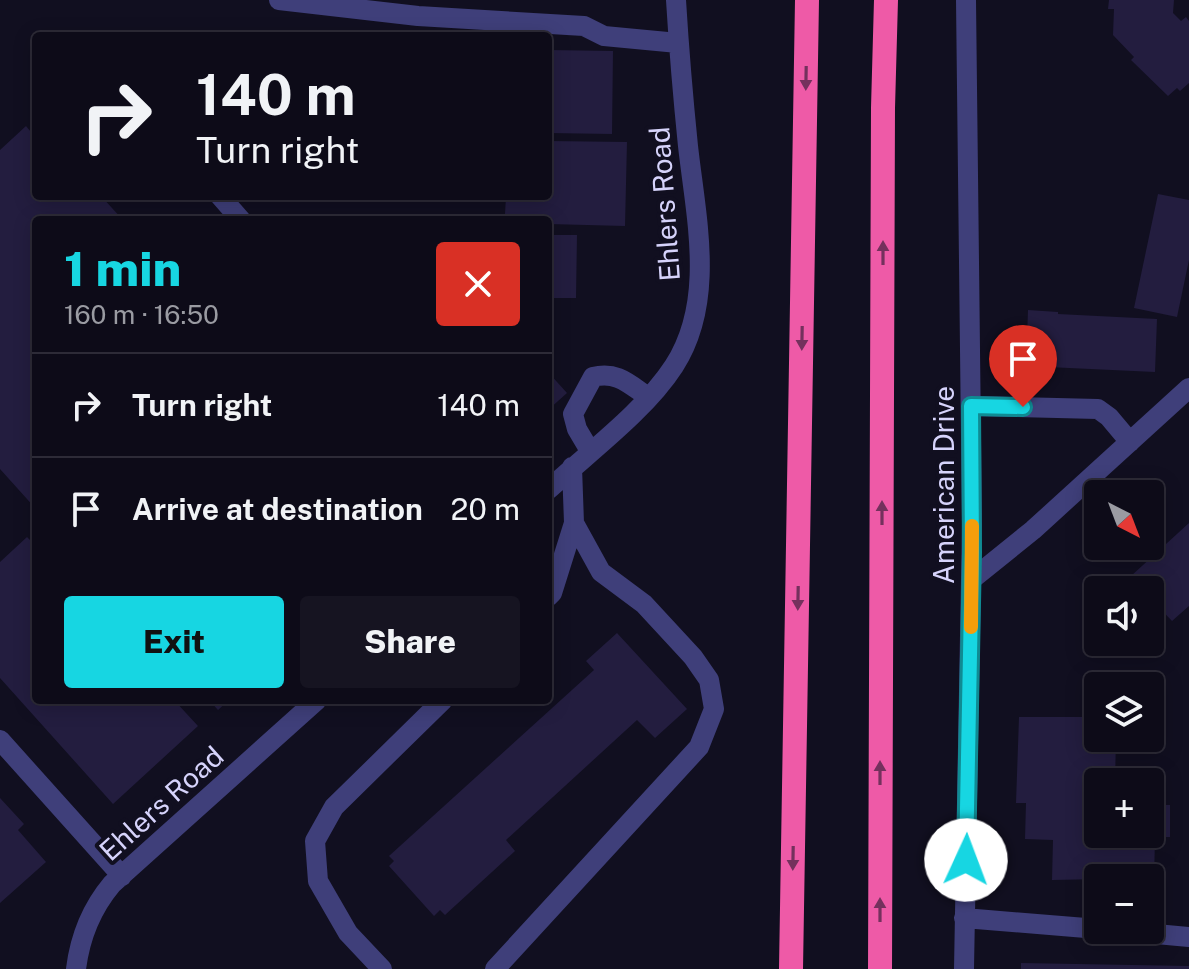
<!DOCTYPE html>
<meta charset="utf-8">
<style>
body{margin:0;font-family:"Public Sans",sans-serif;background:#161421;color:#f1f3f6;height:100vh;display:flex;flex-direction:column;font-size:30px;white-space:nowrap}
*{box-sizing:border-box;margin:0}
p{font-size:26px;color:#9a9ba2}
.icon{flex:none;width:44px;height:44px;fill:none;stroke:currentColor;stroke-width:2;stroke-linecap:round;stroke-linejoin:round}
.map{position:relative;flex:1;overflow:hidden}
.side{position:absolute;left:32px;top:216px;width:520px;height:488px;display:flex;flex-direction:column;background:#0d0b18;border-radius:8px;box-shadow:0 4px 20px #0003,0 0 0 2px #2d2b37}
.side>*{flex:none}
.banner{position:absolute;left:32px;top:32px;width:520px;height:168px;border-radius:8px;box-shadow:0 4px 20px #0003,0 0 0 2px #2d2b37;background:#0d0b18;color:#f1f3f6;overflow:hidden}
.needle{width:52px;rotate:138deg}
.fabs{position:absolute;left:1084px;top:480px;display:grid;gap:16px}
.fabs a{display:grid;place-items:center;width:80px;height:80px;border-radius:8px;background:#0d0b18;box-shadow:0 4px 20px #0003,0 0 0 2px #2d2b37;font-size:40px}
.pin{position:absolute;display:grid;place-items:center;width:68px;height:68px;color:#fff;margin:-82px -34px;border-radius:50% 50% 50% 0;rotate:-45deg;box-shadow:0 0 8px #0007}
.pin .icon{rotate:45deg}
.me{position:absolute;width:88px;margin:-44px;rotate:2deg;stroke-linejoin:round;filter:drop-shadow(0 0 6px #0008)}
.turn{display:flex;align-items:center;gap:28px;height:168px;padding:0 32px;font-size:36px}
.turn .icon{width:104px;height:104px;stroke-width:2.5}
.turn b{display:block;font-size:56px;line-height:68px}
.round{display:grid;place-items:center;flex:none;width:84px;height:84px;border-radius:8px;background:#161421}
.overview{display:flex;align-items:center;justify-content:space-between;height:136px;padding:0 32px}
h1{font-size:48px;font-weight:800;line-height:60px;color:#17d6e2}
.primary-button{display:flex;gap:16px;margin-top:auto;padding:16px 32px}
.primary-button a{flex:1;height:92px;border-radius:8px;background:#17d6e2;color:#111;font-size:32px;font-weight:800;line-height:92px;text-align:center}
.primary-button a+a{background:#161421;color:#f1f3f6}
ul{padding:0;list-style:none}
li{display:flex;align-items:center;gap:24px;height:104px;padding:0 32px;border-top:2px solid #2d2b37}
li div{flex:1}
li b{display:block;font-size:30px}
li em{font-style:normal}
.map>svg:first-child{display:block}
.building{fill:#231d3f}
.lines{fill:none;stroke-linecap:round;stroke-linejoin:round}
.minor{stroke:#3f3f7a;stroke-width:20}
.highway{stroke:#ee5aa7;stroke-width:24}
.oneway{fill:#74315d}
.route-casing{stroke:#0f8b93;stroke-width:20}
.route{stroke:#17d6e2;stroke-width:14}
.slow{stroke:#f59e0b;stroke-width:14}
.labels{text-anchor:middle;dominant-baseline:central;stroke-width:8;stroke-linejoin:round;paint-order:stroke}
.street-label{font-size:28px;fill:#d6d3fb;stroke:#110f20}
</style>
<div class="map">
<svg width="1189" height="969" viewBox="0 0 1189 969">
<rect width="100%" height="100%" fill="#110f20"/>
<path class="building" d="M1109,0H1174L1173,13L1181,21L1186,17L1189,21V83L1180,91L1177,88L1168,96L1131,60L1134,57L1113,35L1114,9H1108Z
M548,50L613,51L612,134L548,133Z
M26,126L36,138V196H89L91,198L101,196L123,220H36V509L0,469V150Z
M548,141L627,142L625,226L548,224V220H523V215L505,214L506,196H548Z
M1158,194L1189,200V260L1177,317L1134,308Z
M548,235H577L576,298H548Z
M1028,310L1058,312V314L1157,319L1155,372L1026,366Z
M548,372L567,393L548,410Z
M1189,523V606L1172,621L1150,598V590H1143L1131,576Z
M27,537L36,546V700H174L198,726L113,804L0,678V562Z
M617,633L687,709L655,738L637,720L506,840L515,851L445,915L440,910L434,916L389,866L394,861L389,856L594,670L586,661Z
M209,700H229L218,710Z
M1019,717H1098V738H1116L1115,782H1098V834H1150V799H1155V805H1170V837H1155L1154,882H1150V878L1052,880L1053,840L1025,839L1026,803H1016Z
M0,798L24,824L18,830L46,862L0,903Z
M1021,963L1189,966V969H1021Z"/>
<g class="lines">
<path class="minor" d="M279,0L418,16L584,26L604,36L678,43
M220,196L241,220
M971,406L1098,409L1109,417L1130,442
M590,451L577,429L573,414L593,377C617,371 629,384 648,397
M548,490C588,453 645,411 674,366C716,301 696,218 688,146C683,97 679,49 676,0
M971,580L1033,530L1189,388
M548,597L552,593L574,523L572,467
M0,740L122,876
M964,918L1098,929
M1113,930L1189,937
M76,969C80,937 91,909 112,884L317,700
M382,969L348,933L318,881L315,841L334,807L443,700
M495,969L699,747L714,709L709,680L693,657L644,604L601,572L574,523
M964,969L972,524L966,0"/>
<path class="highway" d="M791,969L807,0
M880,969L883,108L886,0"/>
</g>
<defs><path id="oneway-solid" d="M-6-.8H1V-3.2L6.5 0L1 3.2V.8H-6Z" transform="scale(2)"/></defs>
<g class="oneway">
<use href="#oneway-solid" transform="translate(806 78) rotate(91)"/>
<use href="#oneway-solid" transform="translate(883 253) rotate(-90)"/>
<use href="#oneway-solid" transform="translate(802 338) rotate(91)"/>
<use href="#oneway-solid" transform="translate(882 513) rotate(-90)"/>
<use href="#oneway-solid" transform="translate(798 598) rotate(91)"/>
<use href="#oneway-solid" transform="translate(880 773) rotate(-90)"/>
<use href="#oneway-solid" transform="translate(793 858) rotate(91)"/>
<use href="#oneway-solid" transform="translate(880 910) rotate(-90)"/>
</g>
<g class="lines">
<defs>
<path id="route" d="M966,860L972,552L971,406L1023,407"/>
</defs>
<use href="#route" class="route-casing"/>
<use href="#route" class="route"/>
<path class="slow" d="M971,627L972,526"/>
</g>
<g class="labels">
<g class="street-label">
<text transform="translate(664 204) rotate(-94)">Ehlers Road</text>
<text transform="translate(943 485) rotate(-90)">American Drive</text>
<text transform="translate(161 803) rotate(-42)">Ehlers Road</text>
</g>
</g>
</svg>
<div class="fabs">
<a><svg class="needle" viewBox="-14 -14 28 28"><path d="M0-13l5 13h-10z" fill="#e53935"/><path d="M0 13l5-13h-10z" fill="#9a9ba2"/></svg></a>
<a><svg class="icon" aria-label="sound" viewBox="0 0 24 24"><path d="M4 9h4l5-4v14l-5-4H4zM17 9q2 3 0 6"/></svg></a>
<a><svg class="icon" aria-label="layers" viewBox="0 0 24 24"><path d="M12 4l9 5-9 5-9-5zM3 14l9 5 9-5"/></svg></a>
<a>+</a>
<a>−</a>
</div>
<div class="pin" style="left:1023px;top:407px;background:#d93025"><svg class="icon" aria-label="arrive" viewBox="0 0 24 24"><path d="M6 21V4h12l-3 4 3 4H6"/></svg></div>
<svg class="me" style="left:966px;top:860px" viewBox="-20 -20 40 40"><circle r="19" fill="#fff"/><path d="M0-13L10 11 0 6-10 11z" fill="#17d6e2"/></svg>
<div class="banner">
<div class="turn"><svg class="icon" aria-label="right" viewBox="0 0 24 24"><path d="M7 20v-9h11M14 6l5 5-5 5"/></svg><div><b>140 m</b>Turn right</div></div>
</div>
<section class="side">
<div class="overview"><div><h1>1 min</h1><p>160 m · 16:50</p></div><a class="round" style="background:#d93025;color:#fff"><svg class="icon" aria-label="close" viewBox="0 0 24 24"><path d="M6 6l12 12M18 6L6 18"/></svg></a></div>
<ul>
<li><svg class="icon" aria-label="right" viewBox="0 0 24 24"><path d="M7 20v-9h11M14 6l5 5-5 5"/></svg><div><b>Turn right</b></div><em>140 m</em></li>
<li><svg class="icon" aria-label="arrive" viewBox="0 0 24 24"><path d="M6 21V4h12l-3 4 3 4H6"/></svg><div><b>Arrive at destination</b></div><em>20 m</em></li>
</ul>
<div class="primary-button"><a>Exit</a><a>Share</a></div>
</section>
</div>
